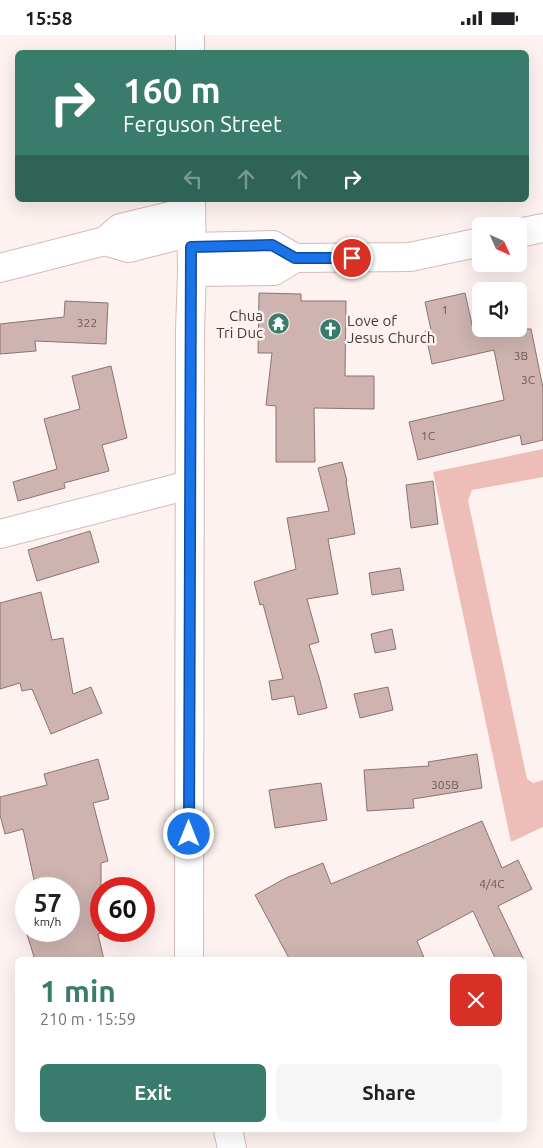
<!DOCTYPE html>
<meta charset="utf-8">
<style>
body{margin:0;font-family:Ubuntu,sans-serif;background:#f6f6f6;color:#202124;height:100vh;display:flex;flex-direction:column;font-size:19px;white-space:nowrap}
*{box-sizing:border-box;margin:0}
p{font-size:16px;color:#757577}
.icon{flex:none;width:28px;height:28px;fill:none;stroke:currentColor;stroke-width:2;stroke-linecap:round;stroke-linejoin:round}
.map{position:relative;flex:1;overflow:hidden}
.drawer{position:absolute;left:15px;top:922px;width:512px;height:175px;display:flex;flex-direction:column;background:#fff;border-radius:8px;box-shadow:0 5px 20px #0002}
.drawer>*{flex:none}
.banner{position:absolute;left:15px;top:15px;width:514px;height:152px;border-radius:8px;box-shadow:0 5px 20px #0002;background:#3a7c6c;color:#fff;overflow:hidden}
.needle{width:32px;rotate:135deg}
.controls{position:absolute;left:472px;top:182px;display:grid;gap:10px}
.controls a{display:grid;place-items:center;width:55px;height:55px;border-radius:8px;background:#fff;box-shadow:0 5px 20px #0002;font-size:25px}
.speed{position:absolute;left:15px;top:842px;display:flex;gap:10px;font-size:25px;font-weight:700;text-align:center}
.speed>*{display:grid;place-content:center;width:65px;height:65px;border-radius:50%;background:#fff;box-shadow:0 5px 20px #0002;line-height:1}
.speed small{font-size:12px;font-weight:400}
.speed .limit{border:8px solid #d22;background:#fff;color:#111}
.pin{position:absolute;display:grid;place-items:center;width:42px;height:42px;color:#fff;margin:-21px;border:2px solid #fff;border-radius:50%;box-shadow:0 1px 5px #0007}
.me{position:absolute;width:55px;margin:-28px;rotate:0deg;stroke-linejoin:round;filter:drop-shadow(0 0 4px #0008)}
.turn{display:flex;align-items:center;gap:18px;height:105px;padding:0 25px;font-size:22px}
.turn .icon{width:65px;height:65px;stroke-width:2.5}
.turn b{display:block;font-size:35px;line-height:42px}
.lanes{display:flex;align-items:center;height:48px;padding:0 25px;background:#0003;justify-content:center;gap:25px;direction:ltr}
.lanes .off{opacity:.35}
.round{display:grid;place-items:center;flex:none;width:52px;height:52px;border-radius:8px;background:#f6f6f6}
.head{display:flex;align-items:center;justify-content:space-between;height:85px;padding:0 25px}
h1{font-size:30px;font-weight:700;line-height:38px;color:#3a7c6c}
.primary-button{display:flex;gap:10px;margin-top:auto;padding:10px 25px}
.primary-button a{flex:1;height:58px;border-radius:8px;background:#3a7c6c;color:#fff;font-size:20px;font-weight:700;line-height:58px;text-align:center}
.primary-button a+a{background:#f6f6f6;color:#202124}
.status{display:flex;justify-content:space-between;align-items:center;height:35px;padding:0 25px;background:#fff;direction:ltr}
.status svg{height:14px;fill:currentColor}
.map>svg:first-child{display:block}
.green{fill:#efbdb7}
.building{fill:#ceb3b0;stroke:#8c7370}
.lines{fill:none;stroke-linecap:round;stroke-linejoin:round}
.minor-casing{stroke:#d6bbb7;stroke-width:30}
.major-casing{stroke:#d6bbb7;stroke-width:30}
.minor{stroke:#fff;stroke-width:28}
.major{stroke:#fff;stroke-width:28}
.route-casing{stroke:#114b97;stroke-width:12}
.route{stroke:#1a73e8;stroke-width:9}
.labels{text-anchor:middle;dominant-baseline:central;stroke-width:5;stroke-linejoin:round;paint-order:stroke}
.number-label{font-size:12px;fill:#675857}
.poi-label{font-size:15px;fill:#453a39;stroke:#fdf2f0;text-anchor:end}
</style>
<div class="status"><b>15:58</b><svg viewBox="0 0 49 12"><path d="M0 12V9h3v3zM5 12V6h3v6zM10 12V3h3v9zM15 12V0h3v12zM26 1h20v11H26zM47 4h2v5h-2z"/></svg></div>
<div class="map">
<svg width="543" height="1113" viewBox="0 0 543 1113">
<rect width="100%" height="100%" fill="#fdf2f0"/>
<path class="green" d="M543,414V442L472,455L468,465L527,744L533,748L543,745V792L511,807L433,437Z"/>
<path class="building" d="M259,258L301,259V266H346L345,341H374V374L314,373L315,427H276V371L266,370L272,318H258Z
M465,258L473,294H531L543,353V405L522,410L520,400L418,425L409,387L504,365L494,315L432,329L425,296L431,295L425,267Z
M65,266L108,268L106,309L35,306L36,316L0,319V289L64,282Z
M111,331L127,403L102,410L109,436L64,448L65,453L18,466L13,447L57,434L44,384L80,374L72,341Z
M342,427L347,446H346L355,499L328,504L338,559L307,564L319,607L309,610L319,642L327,673L298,680L294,661L272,665L269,646L283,644L263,569L260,570L254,547L296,534L287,483L329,476L318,433Z
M433,446L438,489L411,493L406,450Z
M90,496L99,527L37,546L28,515Z
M400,533L404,555L372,560L369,538Z
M41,557L52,605L63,603L73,659L91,652L102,678L51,699L32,654L22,656L20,648L0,654V568Z
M392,594L396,614L375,618L371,599Z
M388,652L393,675L360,683L354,659Z
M477,719L482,753L413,764L414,773L367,776L364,735L429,731L428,727Z
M98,724L109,764L93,768L108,826L101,828V898L98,899L104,925H35L26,896H69V854H36L23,794L5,799L0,780V762L47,750L44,739Z
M321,748L327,785L275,793L269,755Z
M482,786L502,833L518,825L532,854L498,871L524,925H496L473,876L417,906L425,925H290L255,860L286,843L323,828L331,849Z"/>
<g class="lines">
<defs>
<path id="minor" d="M519,198L543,193
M105,206L129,213L191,197
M191,212L273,210L295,223L410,222L481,207
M0,233L105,206L120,193L191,176
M192,237L274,236L295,223
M0,499L189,450"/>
<path id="major" d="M190,0V18
M189,925L190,295L192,237L191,165
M228,1095L232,1113"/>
</defs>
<use href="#minor" class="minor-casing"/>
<use href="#major" class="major-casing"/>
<use href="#minor" class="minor"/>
<use href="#major" class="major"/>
</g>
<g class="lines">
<defs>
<path id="route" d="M189,799L191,212L272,210L295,223H352"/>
</defs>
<use href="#route" class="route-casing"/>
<use href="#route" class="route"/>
</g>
<defs>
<symbol id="temple-disc" viewBox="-11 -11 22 22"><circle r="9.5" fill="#3a7c6c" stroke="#fdf2f0"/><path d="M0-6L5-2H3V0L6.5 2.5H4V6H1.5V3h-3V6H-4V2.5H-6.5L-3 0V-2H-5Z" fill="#fff"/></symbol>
<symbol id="church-disc" viewBox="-11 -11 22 22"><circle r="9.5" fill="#3a7c6c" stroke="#fdf2f0"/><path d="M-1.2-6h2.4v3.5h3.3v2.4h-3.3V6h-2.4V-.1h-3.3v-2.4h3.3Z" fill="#fff"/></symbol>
</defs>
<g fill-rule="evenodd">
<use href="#temple-disc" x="266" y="276" width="25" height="25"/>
<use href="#church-disc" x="318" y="282" width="25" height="25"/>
</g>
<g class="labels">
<g class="number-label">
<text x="445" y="274">1</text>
<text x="87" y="287">322</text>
<text x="521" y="320">3B</text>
<text x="528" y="344">3C</text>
<text x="428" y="400">1C</text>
<text x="445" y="749">305B</text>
<text x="492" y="848">4/4C</text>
</g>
<g class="poi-label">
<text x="263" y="280">Chua<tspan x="263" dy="17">Tri Duc</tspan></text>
<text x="347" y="285" text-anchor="start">Love of<tspan x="347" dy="17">Jesus Church</tspan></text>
</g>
</g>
</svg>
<div class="controls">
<a><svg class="needle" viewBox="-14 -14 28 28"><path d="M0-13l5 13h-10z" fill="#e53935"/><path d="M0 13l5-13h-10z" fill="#757577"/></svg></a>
<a><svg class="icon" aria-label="sound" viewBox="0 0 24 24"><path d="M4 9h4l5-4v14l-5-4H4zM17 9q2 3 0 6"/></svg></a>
</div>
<div class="speed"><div>57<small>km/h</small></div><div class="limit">60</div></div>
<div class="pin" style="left:352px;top:223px;background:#d93025"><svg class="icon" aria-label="arrive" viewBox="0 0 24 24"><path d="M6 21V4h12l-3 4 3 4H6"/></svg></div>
<svg class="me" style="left:189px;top:799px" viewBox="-20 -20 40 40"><circle r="17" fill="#1a73e8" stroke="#fff" stroke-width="3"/><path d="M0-11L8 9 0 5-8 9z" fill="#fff"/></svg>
<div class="banner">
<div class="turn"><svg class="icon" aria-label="right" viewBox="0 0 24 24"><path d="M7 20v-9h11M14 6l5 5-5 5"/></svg><div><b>160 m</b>Ferguson Street</div></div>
<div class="lanes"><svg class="icon off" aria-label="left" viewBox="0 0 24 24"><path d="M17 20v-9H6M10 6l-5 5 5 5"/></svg><svg class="icon off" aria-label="ahead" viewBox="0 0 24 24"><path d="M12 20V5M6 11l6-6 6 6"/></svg><svg class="icon off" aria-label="ahead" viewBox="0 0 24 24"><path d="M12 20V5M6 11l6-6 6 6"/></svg><svg class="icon" aria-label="right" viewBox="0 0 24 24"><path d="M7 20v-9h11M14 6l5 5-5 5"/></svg></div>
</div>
<section class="drawer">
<div class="head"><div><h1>1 min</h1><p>210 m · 15:59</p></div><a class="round" style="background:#d93025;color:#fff"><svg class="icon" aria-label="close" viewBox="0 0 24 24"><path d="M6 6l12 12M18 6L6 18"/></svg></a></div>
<div class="primary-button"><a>Exit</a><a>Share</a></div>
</section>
</div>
